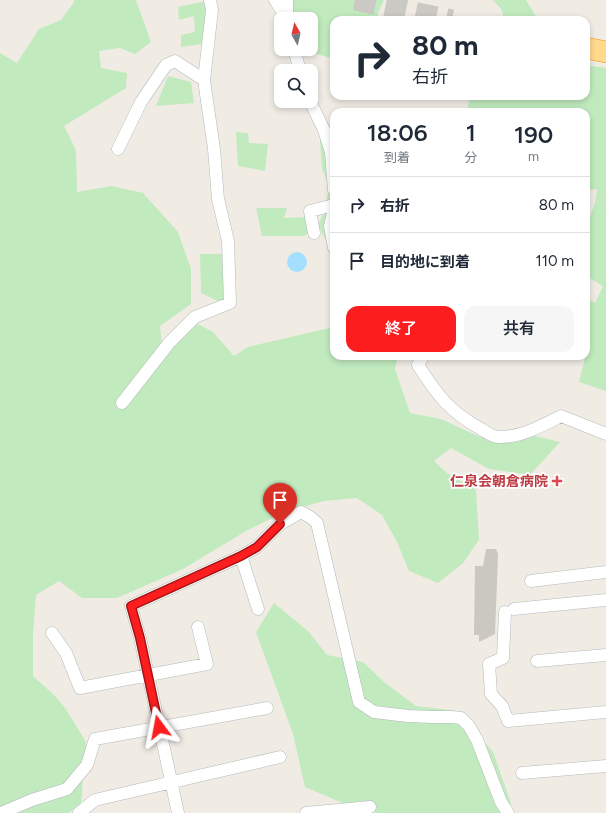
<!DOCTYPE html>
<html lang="ja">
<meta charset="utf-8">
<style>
body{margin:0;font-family:Figtree,"Noto Sans JP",sans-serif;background:#f6f6f7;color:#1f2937;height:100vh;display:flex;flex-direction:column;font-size:15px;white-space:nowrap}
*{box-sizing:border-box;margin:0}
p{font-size:13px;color:#747a83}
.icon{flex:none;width:22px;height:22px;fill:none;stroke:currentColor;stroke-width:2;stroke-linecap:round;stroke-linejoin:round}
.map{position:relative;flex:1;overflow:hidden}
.sheet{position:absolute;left:330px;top:108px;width:260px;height:252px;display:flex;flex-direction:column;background:#fff;border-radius:12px;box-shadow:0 2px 6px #0003}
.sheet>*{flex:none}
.guide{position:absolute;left:330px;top:16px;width:260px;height:84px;border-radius:12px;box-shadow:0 2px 6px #0003;background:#fff;color:#1f2937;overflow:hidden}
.needle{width:26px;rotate:352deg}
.buttons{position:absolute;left:274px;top:12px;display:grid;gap:8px}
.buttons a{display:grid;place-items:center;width:44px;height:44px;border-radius:8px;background:#fff;box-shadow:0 2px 6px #0003;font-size:20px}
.pin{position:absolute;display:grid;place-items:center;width:34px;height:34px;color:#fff;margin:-41px -17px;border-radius:50% 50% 50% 0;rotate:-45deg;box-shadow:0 0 4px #0007}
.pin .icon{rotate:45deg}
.me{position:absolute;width:44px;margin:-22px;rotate:347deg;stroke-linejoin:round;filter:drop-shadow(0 0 3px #0008)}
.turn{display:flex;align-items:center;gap:14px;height:84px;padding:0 16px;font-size:18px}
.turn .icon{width:52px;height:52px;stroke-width:2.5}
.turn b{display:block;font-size:28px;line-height:34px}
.eta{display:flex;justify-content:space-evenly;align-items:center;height:68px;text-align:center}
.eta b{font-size:24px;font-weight:600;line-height:28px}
.cta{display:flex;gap:8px;margin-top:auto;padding:8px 16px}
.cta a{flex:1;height:46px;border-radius:12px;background:#fc1e1f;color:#fff;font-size:16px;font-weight:600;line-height:46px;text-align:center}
.cta a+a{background:#f6f6f7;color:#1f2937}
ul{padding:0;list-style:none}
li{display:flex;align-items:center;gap:12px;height:56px;padding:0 16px;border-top:1px solid #e0e1e3}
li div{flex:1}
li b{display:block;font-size:15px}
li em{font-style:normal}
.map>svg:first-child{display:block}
.green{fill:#c1eabe}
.water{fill:#a5dfff}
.building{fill:#cbc7c1}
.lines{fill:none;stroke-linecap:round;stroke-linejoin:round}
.highway-tunnel{stroke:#cbc9c4;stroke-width:21;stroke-dasharray:21 10;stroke-linecap:butt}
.street-casing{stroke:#b5b8bc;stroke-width:13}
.highway-casing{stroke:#f49400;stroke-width:22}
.street{stroke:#fff;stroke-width:12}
.highway{stroke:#ffd98c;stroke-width:21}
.route-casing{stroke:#a41414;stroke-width:10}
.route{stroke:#fc1e1f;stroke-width:7}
.health-dot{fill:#e0444e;stroke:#fff;stroke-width:1.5}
.labels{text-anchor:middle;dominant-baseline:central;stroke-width:3.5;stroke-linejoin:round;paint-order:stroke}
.health-label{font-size:14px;font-weight:bold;fill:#be3a42;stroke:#fff;text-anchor:end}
</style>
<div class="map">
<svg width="606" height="813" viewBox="0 0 606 813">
<rect width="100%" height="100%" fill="#f0ece4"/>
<path class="green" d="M74,0H136L151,42L135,54L120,48L99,51L101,68L127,73L126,88L64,126L76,150L77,192L112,186L143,193L178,232L191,269V304L160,326L162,346L196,323L213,332L234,356L248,347L334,327V356H398L395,369L410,413L441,419L480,437L507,442L531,435L560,442L530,475L489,469L451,448L434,461L447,473L476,490L479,540L463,563L438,583L409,571L397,542L382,515L357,498L324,501L287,511L246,531L183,569L117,598H82L59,581L36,595L33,634V676L54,695L65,708L86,742L81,803L69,813H0V53L17,63L39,29L61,20L74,2Z
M271,0H384L378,13V20H334V59L304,50V49H311V19H297L296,16L276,7Z
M493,0H526L538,20H504L502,10Z
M207,1L208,43L181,47V35L195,32L194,16L179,20L178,7Z
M586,65L606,68V391L579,382L590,338L586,336V298L595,303L603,286L586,276V227L595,203L597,189L586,190V112H467L468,104L472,96H586Z
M168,76L191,82L194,103L156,106Z
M333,125H334V256L318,225L326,207L329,185L322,169L320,141Z
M236,132L248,133L249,143L268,144L265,171L238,166Z
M256,208H287L284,218L307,217L309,232L304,236H262Z
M200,254H225L227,302L222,303L201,293Z
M274,603L309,632L327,655L363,662L384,682L416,706L457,711L493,752L511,803L506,813H378L350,806L305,787L293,734L256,632Z"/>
<path class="water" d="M287 262a10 10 0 1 1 20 0a10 10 0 1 1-20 0Z"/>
<path class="building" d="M486,549H496L498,554L495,634L479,642V635H474L475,566H483Z"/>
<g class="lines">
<path class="highway-tunnel" d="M355,0L452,20"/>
<defs>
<path id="street" d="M275,0L287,19
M287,19V0
M294,49L300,71
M310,101L324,130L331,152L334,190
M118,149L141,102L166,65L175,61L204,80
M334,209L330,226L334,248
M314,233L310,211L334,205
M423,356L418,365C437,395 450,412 481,429C486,432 492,437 498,437C520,438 541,426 561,416L606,434
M122,403L169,343L195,317L230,303L228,241L218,199L214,149L204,80L212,10L210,0
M241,556L258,609
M531,581L606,572
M514,609L606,600
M505,612L503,658L489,664L491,694L502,706L508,721L606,712
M52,633L66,653L80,688L207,664L198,627
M537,661L606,655
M522,773L606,766
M1,813L32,800L67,789L87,765L95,739L267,708
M79,813L95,800L280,757
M178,813L140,638L131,606L241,556L257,547L280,524L301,512L310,517L317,523L359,702L374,712L408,716L432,717H451L461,718L469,726L477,740L501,802L508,813
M306,813L370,807"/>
<path id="highway" d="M586,48L606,52"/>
</defs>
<use href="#street" class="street-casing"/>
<use href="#highway" class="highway-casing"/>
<use href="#street" class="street"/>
<use href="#highway" class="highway"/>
</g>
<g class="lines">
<defs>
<path id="route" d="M159,727L140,638L131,606L241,556L257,547L280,524"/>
</defs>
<use href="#route" class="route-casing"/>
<use href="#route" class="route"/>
</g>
<path class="health-dot" d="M555 475h4v4h4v4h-4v4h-4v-4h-4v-4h4z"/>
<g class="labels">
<g class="health-label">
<text x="548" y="481">仁泉会朝倉病院</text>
</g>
</g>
</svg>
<div class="buttons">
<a><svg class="needle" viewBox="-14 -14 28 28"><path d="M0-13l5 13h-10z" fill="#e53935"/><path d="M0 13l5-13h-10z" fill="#747a83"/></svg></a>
<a><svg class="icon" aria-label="search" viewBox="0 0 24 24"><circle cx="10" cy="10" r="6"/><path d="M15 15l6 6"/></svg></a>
</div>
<div class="pin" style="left:280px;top:524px;background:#d93025"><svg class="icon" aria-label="arrive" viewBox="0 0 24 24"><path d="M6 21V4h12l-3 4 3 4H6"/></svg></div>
<svg class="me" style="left:159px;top:727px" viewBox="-20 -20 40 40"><path d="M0-17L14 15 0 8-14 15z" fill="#fc1e1f" stroke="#fff" stroke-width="4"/></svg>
<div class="guide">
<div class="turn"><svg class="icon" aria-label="right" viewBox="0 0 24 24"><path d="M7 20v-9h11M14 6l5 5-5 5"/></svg><div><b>80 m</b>右折</div></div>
</div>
<section class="sheet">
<div class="eta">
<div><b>18:06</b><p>到着</p></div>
<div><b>1</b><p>分</p></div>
<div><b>190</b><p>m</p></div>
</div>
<ul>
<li><svg class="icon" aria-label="right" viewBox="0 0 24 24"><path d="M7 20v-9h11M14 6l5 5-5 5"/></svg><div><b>右折</b></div><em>80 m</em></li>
<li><svg class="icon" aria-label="arrive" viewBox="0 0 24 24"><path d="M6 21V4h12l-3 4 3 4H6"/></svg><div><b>目的地に到着</b></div><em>110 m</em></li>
</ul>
<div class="cta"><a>終了</a><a>共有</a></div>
</section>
</div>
